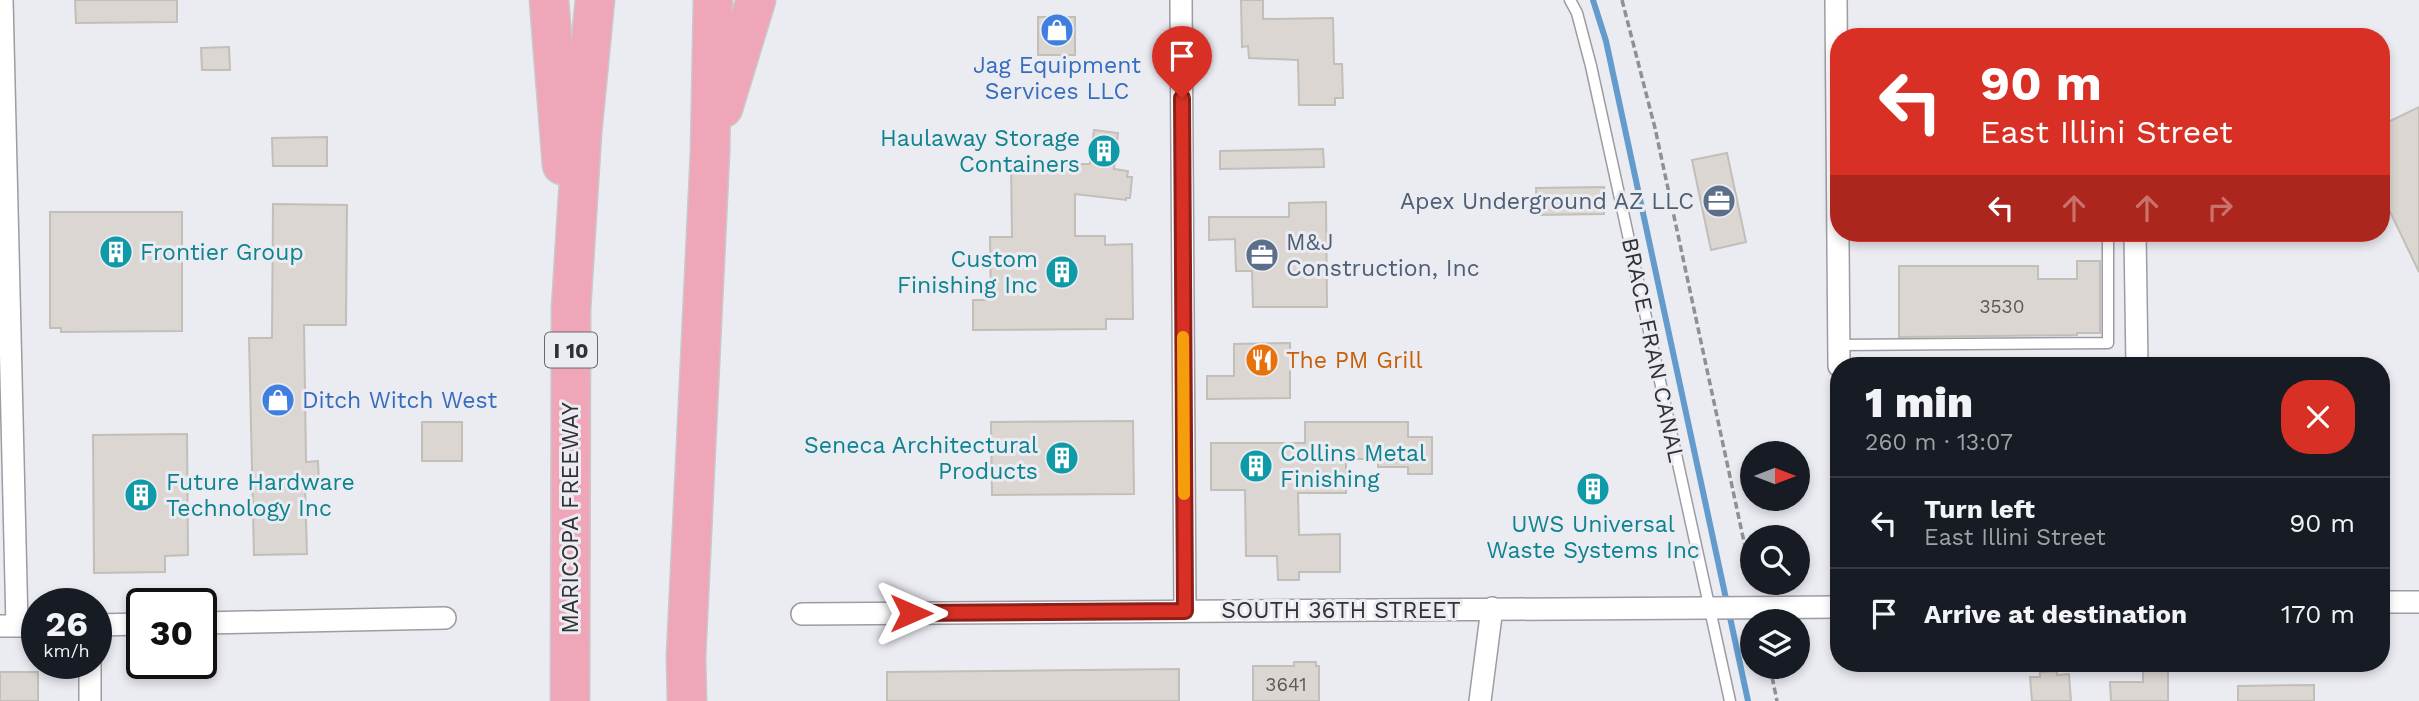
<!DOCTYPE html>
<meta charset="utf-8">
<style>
body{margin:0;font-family:"Work Sans",sans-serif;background:#242831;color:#f1f3f6;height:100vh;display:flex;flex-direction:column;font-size:26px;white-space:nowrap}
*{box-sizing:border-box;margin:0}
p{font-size:23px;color:#9ea1a6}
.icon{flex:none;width:38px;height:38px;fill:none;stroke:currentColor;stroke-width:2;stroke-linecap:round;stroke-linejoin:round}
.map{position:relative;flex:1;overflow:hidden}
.details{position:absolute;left:1830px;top:357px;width:560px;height:315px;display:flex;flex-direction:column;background:#171b24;border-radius:28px;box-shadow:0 4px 10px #0003}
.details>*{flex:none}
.top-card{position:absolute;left:1830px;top:28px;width:560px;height:214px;border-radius:28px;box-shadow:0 4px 10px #0003;background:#d93025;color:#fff;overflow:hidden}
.needle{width:46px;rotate:90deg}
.buttons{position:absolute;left:1740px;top:441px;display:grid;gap:14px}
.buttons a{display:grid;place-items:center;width:70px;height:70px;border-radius:50%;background:#171b24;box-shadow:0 4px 10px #0003;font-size:35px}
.speed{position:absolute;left:21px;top:588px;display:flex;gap:14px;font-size:35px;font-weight:700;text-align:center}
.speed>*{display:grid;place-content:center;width:91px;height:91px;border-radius:50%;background:#171b24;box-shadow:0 4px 10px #0003;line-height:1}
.speed small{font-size:18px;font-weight:400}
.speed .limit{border:4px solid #111;border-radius:10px;background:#fff;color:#111}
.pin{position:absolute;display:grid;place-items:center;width:60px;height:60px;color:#fff;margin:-72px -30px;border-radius:50% 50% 50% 0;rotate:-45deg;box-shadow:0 0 7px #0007}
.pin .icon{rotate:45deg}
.me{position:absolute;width:77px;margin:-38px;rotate:90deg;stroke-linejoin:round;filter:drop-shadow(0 0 5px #0008)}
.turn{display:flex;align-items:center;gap:24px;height:147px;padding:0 35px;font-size:32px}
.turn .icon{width:91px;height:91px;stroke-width:2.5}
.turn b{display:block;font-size:49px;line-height:60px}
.lanes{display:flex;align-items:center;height:66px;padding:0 35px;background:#0003;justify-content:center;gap:35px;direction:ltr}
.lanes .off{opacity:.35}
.round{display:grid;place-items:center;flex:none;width:74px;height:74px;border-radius:28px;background:#242831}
.overview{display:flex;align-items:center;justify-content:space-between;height:119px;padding:0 35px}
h1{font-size:42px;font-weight:800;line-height:52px}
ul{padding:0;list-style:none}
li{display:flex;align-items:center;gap:21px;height:91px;padding:0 35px;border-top:2px solid #363941}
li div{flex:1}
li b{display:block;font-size:26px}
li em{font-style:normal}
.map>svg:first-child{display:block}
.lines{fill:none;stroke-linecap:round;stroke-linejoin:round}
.stream{stroke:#639ccc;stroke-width:6}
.building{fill:#dbd6d1;stroke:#c2beb8;stroke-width:2}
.service-casing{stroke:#9d9ca3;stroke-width:13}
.minor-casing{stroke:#9d9ca3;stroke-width:24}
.motorway-casing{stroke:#c9c9ca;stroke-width:41}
.path{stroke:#8f8f94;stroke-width:3.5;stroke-dasharray:7 3.5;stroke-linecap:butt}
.service{stroke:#fff;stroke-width:10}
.minor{stroke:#fff;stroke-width:21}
.motorway{stroke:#f0a6b9;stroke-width:38}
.route-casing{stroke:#8d1f18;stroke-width:18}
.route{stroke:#d93025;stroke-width:12}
.slow{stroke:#f59e0b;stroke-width:12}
.labels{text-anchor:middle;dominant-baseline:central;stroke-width:6;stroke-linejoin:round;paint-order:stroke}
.number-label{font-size:19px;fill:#5c5a5a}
.shield{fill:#ebebf2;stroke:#69686c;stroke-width:2}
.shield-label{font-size:21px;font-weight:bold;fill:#313033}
.shop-label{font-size:23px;fill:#366cbe;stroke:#ebebf2}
.culture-label{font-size:23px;fill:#0d838f;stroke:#ebebf2;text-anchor:end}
.service-label{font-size:23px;fill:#4e5e75;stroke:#ebebf2;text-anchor:end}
.street-label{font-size:23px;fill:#313033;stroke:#ebebf2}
.food-label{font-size:23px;fill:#c56008;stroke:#ebebf2;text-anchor:start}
</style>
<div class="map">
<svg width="2419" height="701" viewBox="0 0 2419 701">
<rect width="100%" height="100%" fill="#ebebf2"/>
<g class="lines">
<path class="stream" d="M1593,0L1606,41L1748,701"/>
</g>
<path class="building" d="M75,0H177V22L76,23Z
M1241,0H1263V19L1333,18L1334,64H1342L1343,98H1335V105H1299L1298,60L1249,58L1248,46L1242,47Z
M1038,17H1075V55H1038Z
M229,47L230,70H202L201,48Z
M2419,107V272L2382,195V125Z
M1094,130L1118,133L1114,169L1128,171L1127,177H1132L1130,198H1126V200L1075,194V236H1105V245L1132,244L1133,319H1106V329L973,330V300H991L990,237H1012L1011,164H1090Z
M327,137V166H273L272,138Z
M1323,149L1324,167L1220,169V151Z
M1727,153L1746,242L1711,250L1692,160Z
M1604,187V214L1537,215L1536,188Z
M1326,202L1327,307H1253L1252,271H1236L1235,239L1209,240V217H1289V203Z
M273,204L347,205L346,325H304L306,462L318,461L319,484L305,485L307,554L254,555L249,338H272Z
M50,212H182V331L61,332V328H50Z
M2077,261H2100V333H2077V335L1899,337V266H2038V279H2077Z
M1290,343V398L1207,399V376H1234V344Z
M1133,421L1134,494L992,495L991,422Z
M422,422H462V461H422Z
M1305,422H1408V437H1432V474H1408V467H1378V459H1346V493H1298L1299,535L1340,534V572H1299V580H1278L1277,556H1246L1245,490H1211V443H1305Z
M187,434L188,555L165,556V572L94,573L93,435Z
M1294,662H1316V666H1319V701H1253V666H1294Z
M2143,663H2168V701H2111L2110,682H2143Z
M1179,669V701H887V672Z
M2057,671V675L2069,674L2071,701H2032L2030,677H2040V672Z
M0,672H38V701H0Z
M2314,685V701H2238V686Z"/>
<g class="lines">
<defs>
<path id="service" d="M1570,0L1577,13L1591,66L1730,701
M1839,345L2108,343V233"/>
<path id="minor" d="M2,0L17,626
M1181,0L1185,611
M1836,0L1839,366
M2135,233L2137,366
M2382,602H2419
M802,614L1839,607
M201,623L445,618
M96,625L142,624
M0,626H37
M90,663V701
M1480,701L1492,608"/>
<path id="motorway" d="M549,0L562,165
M723,108L756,0
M570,701L571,309L582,133L595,0
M687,701L686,657L710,153L713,0"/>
</defs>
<use href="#service" class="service-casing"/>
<use href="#minor" class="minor-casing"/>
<use href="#motorway" class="motorway-casing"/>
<path class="path" d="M1622,0L1655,128L1752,579
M1770,667L1777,701"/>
<use href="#service" class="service"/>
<use href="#minor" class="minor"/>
<use href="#motorway" class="motorway"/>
</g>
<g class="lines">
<defs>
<path id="route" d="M911,613L1185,611L1182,98"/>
</defs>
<use href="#route" class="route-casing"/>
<use href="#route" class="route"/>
<path class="slow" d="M1183,337L1184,494"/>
</g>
<defs>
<symbol id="shop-disc" viewBox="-11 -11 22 22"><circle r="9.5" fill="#3f7fe0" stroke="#ebebf2"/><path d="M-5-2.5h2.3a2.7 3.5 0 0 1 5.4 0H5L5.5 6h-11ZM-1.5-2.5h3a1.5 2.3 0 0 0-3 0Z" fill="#fff"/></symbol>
<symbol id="building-disc" viewBox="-11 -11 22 22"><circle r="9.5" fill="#0f9aa8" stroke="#ebebf2"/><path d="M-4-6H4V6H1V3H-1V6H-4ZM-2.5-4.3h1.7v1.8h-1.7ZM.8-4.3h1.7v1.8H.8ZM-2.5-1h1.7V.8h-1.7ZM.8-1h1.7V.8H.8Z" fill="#fff"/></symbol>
<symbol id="office-disc" viewBox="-11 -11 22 22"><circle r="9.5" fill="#5c6f8a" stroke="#ebebf2"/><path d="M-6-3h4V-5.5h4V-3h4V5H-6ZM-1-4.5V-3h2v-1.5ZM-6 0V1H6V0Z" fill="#fff"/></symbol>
<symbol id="restaurant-disc" viewBox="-11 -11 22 22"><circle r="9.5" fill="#e8710a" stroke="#ebebf2"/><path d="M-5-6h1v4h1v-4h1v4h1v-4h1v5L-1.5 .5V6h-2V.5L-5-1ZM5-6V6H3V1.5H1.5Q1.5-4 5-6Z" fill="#fff"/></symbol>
</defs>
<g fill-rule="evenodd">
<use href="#shop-disc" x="1038" y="11" width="38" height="38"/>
<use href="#building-disc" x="1085" y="132" width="38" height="38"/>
<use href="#office-disc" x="1700" y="182" width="38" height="38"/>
<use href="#building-disc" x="97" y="233" width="38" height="38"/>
<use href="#office-disc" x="1243" y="236" width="38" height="38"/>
<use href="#building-disc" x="1043" y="253" width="38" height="38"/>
<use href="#restaurant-disc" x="1243" y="341" width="38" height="38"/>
<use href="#shop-disc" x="259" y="381" width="38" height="38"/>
<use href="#building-disc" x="1043" y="439" width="38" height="38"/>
<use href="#building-disc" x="1237" y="447" width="38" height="38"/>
<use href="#building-disc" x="1574" y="470" width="38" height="38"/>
<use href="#building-disc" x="122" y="476" width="38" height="38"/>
</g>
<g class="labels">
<g class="number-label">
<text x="2002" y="306">3530</text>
<text x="1286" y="684">3641</text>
</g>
<rect class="shield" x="545" y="332.5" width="52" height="35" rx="5"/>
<g class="shield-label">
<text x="571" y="350">I 10</text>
</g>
<g class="shop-label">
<text x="1057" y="65">Jag Equipment<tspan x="1057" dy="26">Services LLC</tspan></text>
<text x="302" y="400" text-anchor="start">Ditch Witch West</text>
</g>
<g class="culture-label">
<text x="1080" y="138">Haulaway Storage<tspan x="1080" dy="26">Containers</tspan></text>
<text x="140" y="252" text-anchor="start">Frontier Group</text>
<text x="1038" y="259">Custom<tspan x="1038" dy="26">Finishing Inc</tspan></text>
<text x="1038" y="445">Seneca Architectural<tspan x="1038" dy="26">Products</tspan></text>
<text x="1280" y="453" text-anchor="start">Collins Metal<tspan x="1280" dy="26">Finishing</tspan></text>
<text x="166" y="482" text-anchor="start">Future Hardware<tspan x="166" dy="26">Technology Inc</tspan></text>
<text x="1593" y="524" text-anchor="middle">UWS Universal<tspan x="1593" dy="26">Waste Systems Inc</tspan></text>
</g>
<g class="service-label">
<text x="1694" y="201">Apex Underground AZ LLC</text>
<text x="1286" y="242" text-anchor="start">M&amp;J<tspan x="1286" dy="26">Construction, Inc</tspan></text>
</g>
<g class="street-label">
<text transform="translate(1653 350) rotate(78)">BRACE FRAN CANAL</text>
<text transform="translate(570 518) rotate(-90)">MARICOPA FREEWAY</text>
<text x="1341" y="610">SOUTH 36TH STREET</text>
</g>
<g class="food-label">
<text x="1286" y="360">The PM Grill</text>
</g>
</g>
</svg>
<div class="buttons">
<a><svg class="needle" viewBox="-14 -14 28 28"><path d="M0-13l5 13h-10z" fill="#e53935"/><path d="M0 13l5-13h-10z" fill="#9ea1a6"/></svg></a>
<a><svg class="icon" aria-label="search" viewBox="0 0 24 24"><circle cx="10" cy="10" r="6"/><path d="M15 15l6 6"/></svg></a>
<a><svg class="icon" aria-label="layers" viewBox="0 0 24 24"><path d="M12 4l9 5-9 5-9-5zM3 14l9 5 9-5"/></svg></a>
</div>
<div class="speed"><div>26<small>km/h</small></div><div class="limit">30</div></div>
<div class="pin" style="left:1182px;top:98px;background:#d93025"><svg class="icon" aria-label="arrive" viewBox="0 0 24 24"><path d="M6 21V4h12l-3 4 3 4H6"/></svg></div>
<svg class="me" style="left:911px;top:613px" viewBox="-20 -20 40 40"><path d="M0-17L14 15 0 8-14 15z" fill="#d93025" stroke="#fff" stroke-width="4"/></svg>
<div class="top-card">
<div class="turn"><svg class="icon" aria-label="left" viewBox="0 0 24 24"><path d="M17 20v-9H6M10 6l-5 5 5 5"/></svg><div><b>90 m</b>East Illini Street</div></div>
<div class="lanes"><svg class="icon" aria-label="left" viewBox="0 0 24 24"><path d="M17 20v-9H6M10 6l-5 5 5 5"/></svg><svg class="icon off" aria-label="ahead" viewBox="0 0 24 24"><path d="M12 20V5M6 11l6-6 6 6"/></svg><svg class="icon off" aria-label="ahead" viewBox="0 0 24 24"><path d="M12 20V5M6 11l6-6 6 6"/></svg><svg class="icon off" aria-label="right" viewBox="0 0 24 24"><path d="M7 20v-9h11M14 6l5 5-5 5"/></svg></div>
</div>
<section class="details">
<div class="overview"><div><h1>1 min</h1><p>260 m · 13:07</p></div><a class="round" style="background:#d93025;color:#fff"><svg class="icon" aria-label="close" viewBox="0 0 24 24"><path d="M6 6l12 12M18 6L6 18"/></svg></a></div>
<ul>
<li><svg class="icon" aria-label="left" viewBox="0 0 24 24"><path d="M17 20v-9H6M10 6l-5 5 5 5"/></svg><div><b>Turn left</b><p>East Illini Street</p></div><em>90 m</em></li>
<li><svg class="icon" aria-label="arrive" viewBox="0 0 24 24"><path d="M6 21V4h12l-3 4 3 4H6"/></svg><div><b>Arrive at destination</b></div><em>170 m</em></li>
</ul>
</section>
</div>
